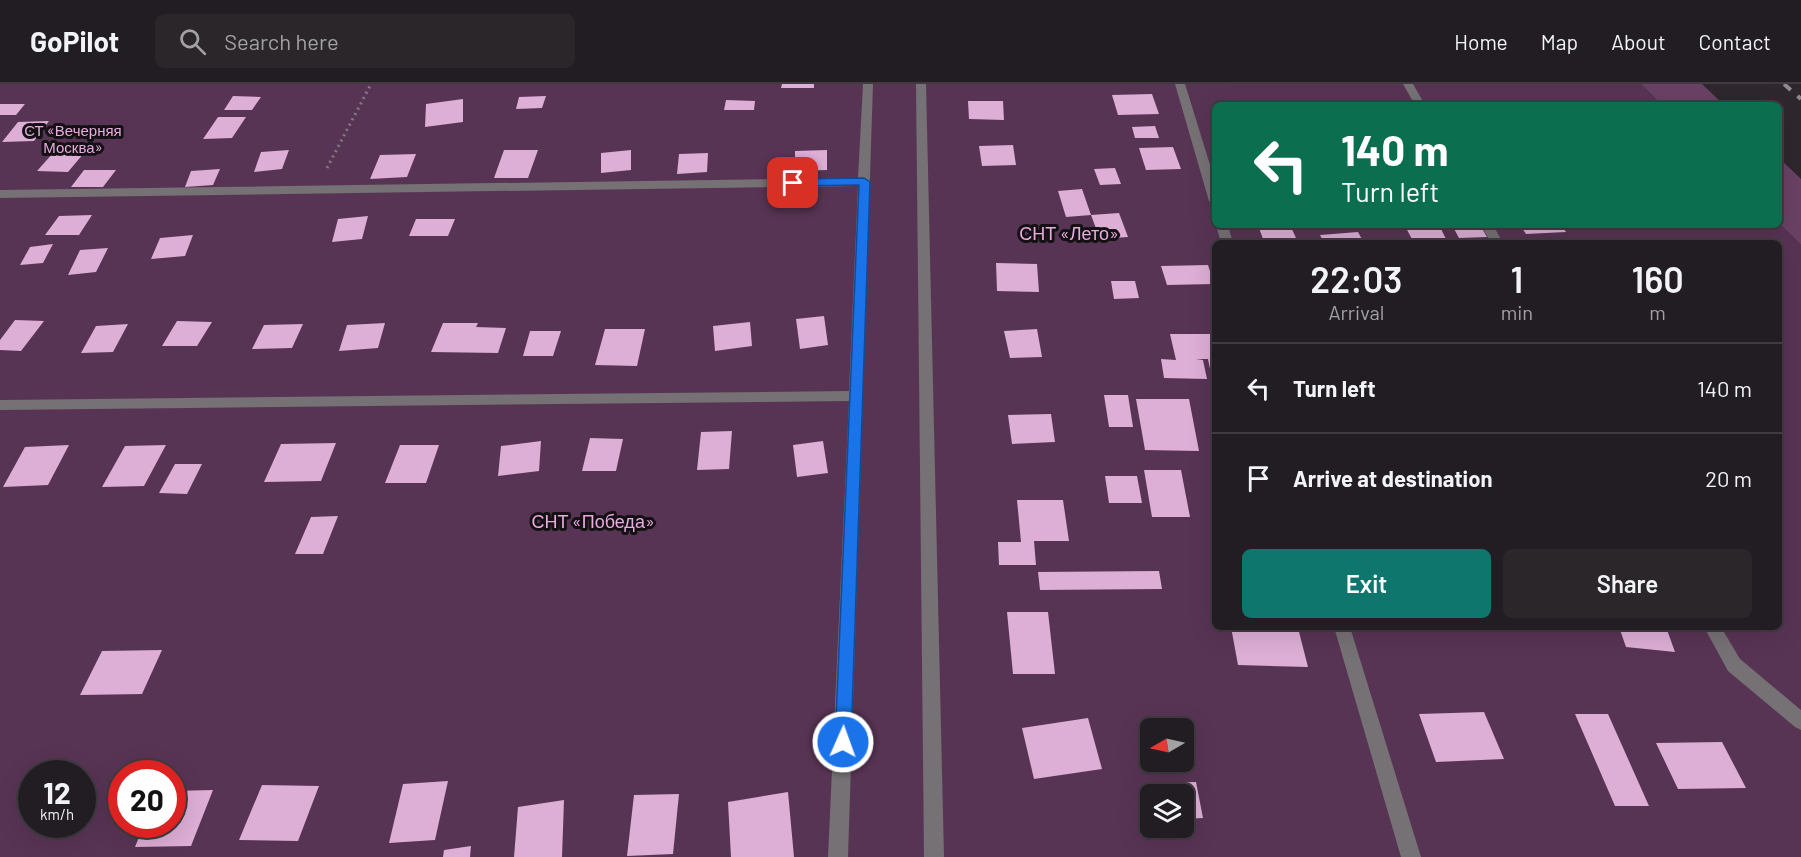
<!DOCTYPE html>
<meta charset="utf-8">
<style>
body{margin:0;font-family:Barlow,sans-serif;background:#2a262a;color:#f1f3f6;height:100vh;display:flex;flex-direction:column;font-size:22px;white-space:nowrap}
*{box-sizing:border-box;margin:0}
p{font-size:20px;color:#a2a2a5}
.icon{flex:none;width:33px;height:33px;fill:none;stroke:currentColor;stroke-width:2;stroke-linecap:round;stroke-linejoin:round}
.map{position:relative;flex:1;overflow:hidden}
.details{position:absolute;left:1212px;top:156px;width:570px;height:390px;display:flex;flex-direction:column;background:#221d22;border-radius:9px;box-shadow:0 6px 24px #0002,0 0 0 2px #3f3b40}
.details>*{flex:none}
.banner{position:absolute;left:1212px;top:18px;width:570px;height:126px;border-radius:9px;box-shadow:0 6px 24px #0002,0 0 0 2px #3f3b40;background:#0b6e4f;color:#fff;overflow:hidden}
.needle{width:39px;rotate:261deg}
.controls{position:absolute;left:1140px;top:634px;display:grid;gap:12px}
.controls a{display:grid;place-items:center;width:54px;height:54px;border-radius:9px;background:#221d22;box-shadow:0 6px 24px #0002,0 0 0 2px #3f3b40;font-size:30px}
.speed{position:absolute;left:18px;top:676px;display:flex;gap:12px;font-size:30px;font-weight:700;text-align:center}
.speed>*{display:grid;place-content:center;width:78px;height:78px;border-radius:50%;background:#221d22;box-shadow:0 6px 24px #0002,0 0 0 2px #3f3b40;line-height:1}
.speed small{font-size:15px;font-weight:400}
.speed .limit{border:9px solid #d22;background:#fff;color:#111}
.pin{position:absolute;display:grid;place-items:center;width:51px;height:51px;color:#fff;margin:-26px;border-radius:12px;box-shadow:0 3px 9px #0006}
.me{position:absolute;width:66px;margin:-33px;rotate:2deg;stroke-linejoin:round;filter:drop-shadow(0 0 4px #0008)}
.turn{display:flex;align-items:center;gap:21px;height:126px;padding:0 30px;font-size:27px}
.turn .icon{width:78px;height:78px;stroke-width:2.5}
.turn b{display:block;font-size:42px;line-height:51px}
.eta{display:flex;justify-content:space-evenly;align-items:center;height:102px;text-align:center}
.eta b{font-size:36px;font-weight:600;line-height:42px}
.cta{display:flex;gap:12px;margin-top:auto;padding:12px 30px}
.cta a{flex:1;height:69px;border-radius:9px;background:#0f766e;color:#fff;font-size:24px;font-weight:600;line-height:69px;text-align:center}
.cta a+a{background:#2a262a;color:#f1f3f6}
ul{padding:0;list-style:none}
li{display:flex;align-items:center;gap:18px;height:90px;padding:0 30px;border-top:2px solid #3f3b40}
li div{flex:1}
li b{display:block;font-size:22px}
li em{font-style:normal}
header{display:flex;align-items:center;gap:36px;box-sizing:border-box;height:84px;padding:0 30px;background:#221d22;border-bottom:2px solid #3f3b40}
header strong{font-size:28px}
nav{display:flex;gap:33px;margin-inline-start:auto;font-size:21px}
.search{width:420px;height:54px;background:#2a262a;display:flex;align-items:center;gap:15px;box-sizing:border-box;padding:0 21px;border-radius:9px;color:#a2a2a5;font-size:22px}
.map>svg:first-child{display:block}
.green{fill:#583454;fill-rule:evenodd}
.forest{fill:#694164}
.building{fill:#ddaed6}
.lines{fill:none;stroke-linecap:round;stroke-linejoin:round}
.path{stroke:#807b7f;stroke-width:3;stroke-dasharray:2 4;stroke-linecap:butt}
.minor{fill:#757174;fill-rule:evenodd}
.rail{stroke:#8e898d;stroke-width:4;stroke-dasharray:9 9;stroke-linecap:butt}
.route{fill:#1a73e8;stroke:#114b97;stroke-width:1.5}
.labels{text-anchor:middle;dominant-baseline:central;stroke-width:6;stroke-linejoin:round;paint-order:stroke}
.far-park-label{font-size:15px;fill:#eaa9e1;stroke:#141114}
.park-label{font-size:18px;fill:#eaa9e1;stroke:#141114}
</style>
<header>
<strong>GoPilot</strong>
<div class="search"><svg class="icon" aria-label="search" viewBox="0 0 24 24"><circle cx="10" cy="10" r="6"/><path d="M15 15l6 6"/></svg>Search here</div>
<nav><a>Home</a><a>Map</a><a>About</a><a>Contact</a></nav>
</header>
<div class="map">
<svg width="1801" height="773" viewBox="0 0 1801 773">
<rect width="100%" height="100%" fill="#2e272d"/>
<path class="green" d="M0,0H1641L1662,21H1215V141H1779V139L1801,161V773H0ZM1215,159H1779V543H1215ZM1150,645H1184V678H1150ZM32,690H82V741H32ZM122,690H172V741H122ZM1150,711H1184V744H1150Z"/>
<path class="forest" d="M1641,0H1702L1724,21H1662Z
M1779,74L1801,95V161L1779,139Z"/>
<path class="building" d="M782,0H814V4H781Z
M1152,10L1159,30L1118,31L1112,11Z
M233,12L261,13L252,26H224Z
M546,12L542,24L516,25L519,13Z
M463,15V38L425,43L426,20Z
M726,16L755,17L754,26H724Z
M968,17H1003L1004,36L969,35Z
M0,20H25L16,31H0Z
M218,33H246L232,54L203,55Z
M49,37L34,57L2,58L18,38Z
M1155,42L1159,54H1135L1132,43Z
M1013,61L1016,81L982,82L979,62Z
M1173,63L1181,85L1146,86L1139,64Z
M289,66L282,85L254,88L261,68Z
M504,66H538L528,94H494Z
M631,66V86L601,89V69Z
M827,66V86L795,87V67Z
M53,69H84L68,88L37,87Z
M708,69L707,88L677,90L679,70Z
M416,70L407,93L370,95L380,71Z
M1115,84L1121,100L1100,101L1094,85Z
M220,85L213,101L185,103L191,87Z
M84,86H116L103,103H71Z
M1082,105L1091,131L1066,133L1058,107Z
M1119,129L1128,153L1100,155L1091,131Z
M92,131L79,151H45L59,132Z
M368,132L362,155L332,158L338,135Z
M416,135H455L448,152H409Z
M1258,141H1290L1296,154L1263,155Z
M1439,141L1448,159H1414L1405,142Z
M1452,141H1480L1487,153L1459,154Z
M1520,141H1561L1566,148L1526,150Z
M1358,148L1364,159H1324L1320,151Z
M193,151L185,172L151,175L160,154Z
M53,160L43,179L20,181L30,163Z
M108,164L96,188L68,191L80,166Z
M996,179L1037,180L1039,208L997,207Z
M1208,181L1214,200L1167,201L1161,182Z
M1111,197H1135L1139,214L1114,215Z
M824,232L828,261L800,265L796,235Z
M15,236L44,237L21,267L0,266V256Z
M177,237L212,238L197,262H162Z
M750,238L752,262L715,267L713,242Z
M385,239L378,264L339,267L347,241Z
M443,239H478L476,243L506,244L498,269L431,268Z
M128,240L113,268L81,269L96,242Z
M303,240L292,264L252,265L264,241Z
M605,245H645L637,282L595,281Z
M1037,245L1042,273L1010,274L1004,247Z
M530,247H561L553,272H523Z
M1170,250H1215V285H1210L1208,275H1196L1203,276L1207,295L1164,294L1161,275L1176,276Z
M1104,311H1128L1133,343H1109Z
M1136,315H1189L1199,367L1145,366Z
M1051,330L1055,358L1012,360L1008,331Z
M732,347L729,385L697,386L701,348Z
M590,354L623,355L616,387H582Z
M541,357L539,387L498,392L501,362Z
M823,357L828,389L797,393L793,361Z
M336,359L321,397L264,398L281,360Z
M69,361L48,401L3,403L25,363Z
M166,361L144,402L102,403L125,362Z
M400,361H439L426,399H385Z
M175,380H202L187,410L159,409Z
M1144,386H1181L1190,433H1152Z
M1105,392H1137L1142,419H1109Z
M1017,416H1063L1069,457H1034L1036,481H999L998,458H1021Z
M338,432L323,470H295L311,433Z
M1159,487L1162,505L1040,506L1038,488Z
M1007,528H1048L1055,590H1013Z
M1231,543L1298,544L1308,583L1238,581Z
M1619,543H1666L1675,568L1626,563Z
M162,566L142,610L80,611L102,567Z
M1484,628L1504,675L1436,678L1419,630Z
M1575,630H1608L1649,722H1615Z
M1088,634L1102,685L1034,695L1022,644Z
M1722,658L1746,704L1678,705L1656,659Z
M448,697L435,756L389,759L403,700Z
M1196,698L1203,734L1184,735V711H1152L1150,699Z
M262,701L319,702L298,757L239,756Z
M213,706L191,762L135,763L144,741H172V707Z
M788,708L794,773H731L728,718Z
M679,710L673,770L627,772L634,711Z
M564,716L562,773H514L518,723Z
M471,762L470,773H443L444,766Z"/>
<g class="lines">
<path class="path" d="M327,84L371,0"/>
<path class="minor" d="M863,0H873L848,773H828L849,317L0,326V316L849,307L858,102L0,114V106L858,94Z
M916,0H926L944,773H924Z
M1175,0H1185L1215,97V121L1209,117Z
M1403,0H1413L1425,21H1415Z
M1216,141H1228L1233,159H1221Z
M1481,141H1493L1503,159H1491Z
M1334,543H1350L1421,773H1401Z
M1704,543H1721L1740,575L1801,626V646L1795,643L1728,587Z"/>
<path class="rail" d="M1784,0L1801,15"/>
</g>
<path class="route" d="M864,94L870,98L851,658L848,664L843,666L837,664L835,658L859,101L793,102L787,99L793,95Z"/>
<g class="labels">
<g class="far-park-label">
<text x="73" y="46">СТ «Вечерняя<tspan x="73" dy="17">Москва»</tspan></text>
</g>
<g class="park-label">
<text x="1069" y="149">СНТ «Лето»</text>
<text x="593" y="437">СНТ «Победа»</text>
</g>
</g>
</svg>
<div class="controls">
<a><svg class="needle" viewBox="-14 -14 28 28"><path d="M0-13l5 13h-10z" fill="#e53935"/><path d="M0 13l5-13h-10z" fill="#a2a2a5"/></svg></a>
<a><svg class="icon" aria-label="layers" viewBox="0 0 24 24"><path d="M12 4l9 5-9 5-9-5zM3 14l9 5 9-5"/></svg></a>
</div>
<div class="speed"><div>12<small>km/h</small></div><div class="limit">20</div></div>
<div class="pin" style="left:793px;top:99px;background:#d93025"><svg class="icon" aria-label="arrive" viewBox="0 0 24 24"><path d="M6 21V4h12l-3 4 3 4H6"/></svg></div>
<svg class="me" style="left:843px;top:658px" viewBox="-20 -20 40 40"><circle r="17" fill="#1a73e8" stroke="#fff" stroke-width="3"/><path d="M0-11L8 9 0 5-8 9z" fill="#fff"/></svg>
<div class="banner">
<div class="turn"><svg class="icon" aria-label="left" viewBox="0 0 24 24"><path d="M17 20v-9H6M10 6l-5 5 5 5"/></svg><div><b>140 m</b>Turn left</div></div>
</div>
<section class="details">
<div class="eta">
<div><b>22:03</b><p>Arrival</p></div>
<div><b>1</b><p>min</p></div>
<div><b>160</b><p>m</p></div>
</div>
<ul>
<li><svg class="icon" aria-label="left" viewBox="0 0 24 24"><path d="M17 20v-9H6M10 6l-5 5 5 5"/></svg><div><b>Turn left</b></div><em>140 m</em></li>
<li><svg class="icon" aria-label="arrive" viewBox="0 0 24 24"><path d="M6 21V4h12l-3 4 3 4H6"/></svg><div><b>Arrive at destination</b></div><em>20 m</em></li>
</ul>
<div class="cta"><a>Exit</a><a>Share</a></div>
</section>
</div>
